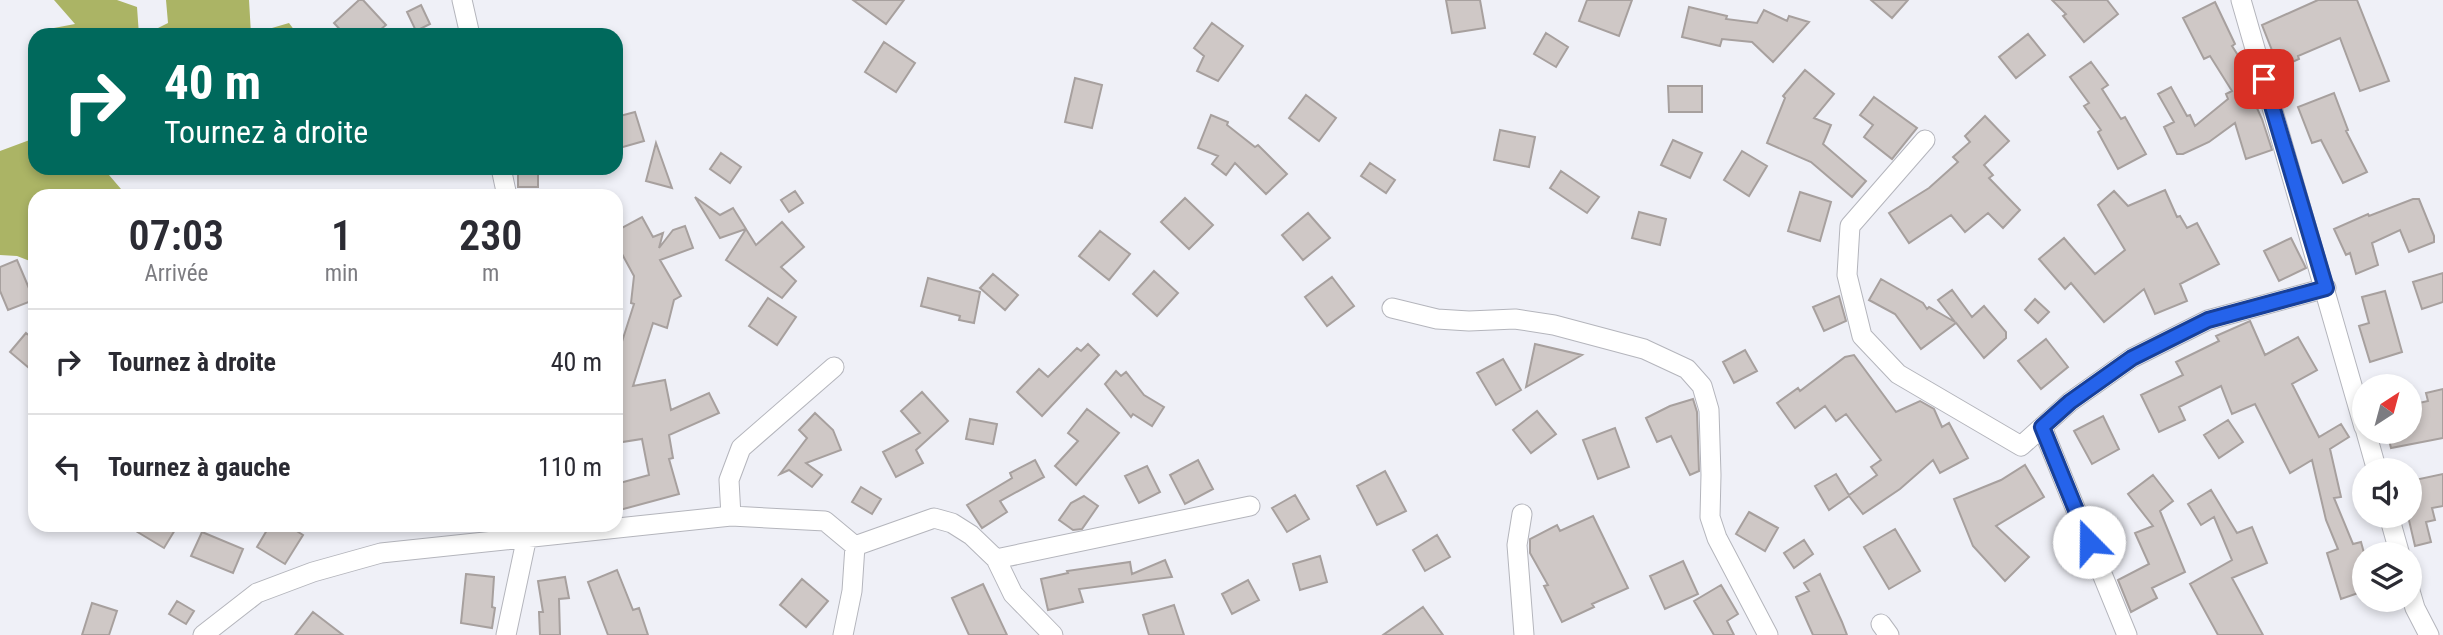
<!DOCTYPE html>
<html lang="fr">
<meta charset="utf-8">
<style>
body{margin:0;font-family:"Roboto Condensed",sans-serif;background:#f2f2f3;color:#2b2b33;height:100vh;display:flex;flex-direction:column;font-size:26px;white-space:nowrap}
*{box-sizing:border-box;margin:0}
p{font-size:23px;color:#7c7c81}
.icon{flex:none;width:38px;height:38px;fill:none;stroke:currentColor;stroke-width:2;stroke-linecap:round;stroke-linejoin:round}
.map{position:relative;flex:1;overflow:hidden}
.details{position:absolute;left:28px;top:189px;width:595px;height:343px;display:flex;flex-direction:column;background:#fff;border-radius:21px;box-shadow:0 4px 10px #0003}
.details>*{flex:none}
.banner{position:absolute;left:28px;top:28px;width:595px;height:147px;border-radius:21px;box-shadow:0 4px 10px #0003;background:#00695c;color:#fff;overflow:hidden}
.needle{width:46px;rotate:36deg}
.buttons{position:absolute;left:2352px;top:374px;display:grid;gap:14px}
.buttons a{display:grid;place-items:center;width:70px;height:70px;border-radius:50%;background:#fff;box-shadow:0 4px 10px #0003;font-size:35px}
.pin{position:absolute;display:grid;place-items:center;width:60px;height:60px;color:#fff;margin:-30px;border-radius:14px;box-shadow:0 4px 10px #0006}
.me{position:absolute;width:77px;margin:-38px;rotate:338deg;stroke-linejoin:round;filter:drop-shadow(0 0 5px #0008)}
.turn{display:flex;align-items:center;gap:24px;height:147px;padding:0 21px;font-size:32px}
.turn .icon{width:91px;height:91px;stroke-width:2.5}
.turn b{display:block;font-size:49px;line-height:60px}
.eta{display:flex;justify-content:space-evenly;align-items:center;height:119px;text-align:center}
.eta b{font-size:42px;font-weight:600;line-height:49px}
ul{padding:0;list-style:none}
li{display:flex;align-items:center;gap:21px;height:105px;padding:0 21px;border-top:2px solid #e1e1e2}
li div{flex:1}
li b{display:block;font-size:26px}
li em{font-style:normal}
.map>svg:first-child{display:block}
.forest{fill:#abb465}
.building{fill:#cfc8c6;stroke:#a7a09e;stroke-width:2}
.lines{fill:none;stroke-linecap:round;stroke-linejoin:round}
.minor-casing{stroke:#b4b5bc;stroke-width:21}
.minor{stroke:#fff;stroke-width:19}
.route-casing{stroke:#184099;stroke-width:18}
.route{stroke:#2563eb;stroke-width:12}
</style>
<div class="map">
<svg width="2443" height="635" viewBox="0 0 2443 635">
<rect width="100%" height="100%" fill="#eff0f7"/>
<path class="forest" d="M54,0H117L137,7L139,35H37L38,31L75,24Z
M166,0H249L251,34L289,23L298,35H144L168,23Z
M35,138V168H103L127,196H35V263L17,256L0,255V151Z"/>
<path class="building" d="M359,0H363L386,25L374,35H345L334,23Z
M853,0H904L886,24Z
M1446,0H1480L1485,28L1452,33Z
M1587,0H1632L1619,36L1579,21Z
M1871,0H1908L1892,18Z
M2052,0H2107L2118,14L2084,42L2063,16L2066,14Z
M2318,0H2357L2389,81L2360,91L2340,38L2298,56L2299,59L2279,68L2262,25Z
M2215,2L2235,44L2232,46L2247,69L2241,73L2262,119L2272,150L2246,159L2235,123L2209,142L2183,154H2177L2164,127L2174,122L2158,94L2171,87L2187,116L2190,115L2195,126L2228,99L2226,94L2232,91L2210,56L2204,59L2183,18Z
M421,5L430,24L416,31L407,12Z
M1689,7L1727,16L1726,19L1757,23L1764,10L1787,21L1789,16L1809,22L1773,62L1752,42L1722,39L1720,46L1682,37Z
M1212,23L1243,46L1218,81L1197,71L1204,56L1194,48Z
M1546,33L1568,47L1556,67L1534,54Z
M2028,34L2045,55L2016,78L1999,57Z
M884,42L915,63L896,92L865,72Z
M2091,62L2108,85L2102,89L2121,119L2125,117L2146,154L2118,169L2098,132L2101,130L2084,106L2089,103L2070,77Z
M1805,70L1834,94L1814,118L1831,125L1823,144L1866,181L1852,197L1811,162L1767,143L1785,98L1783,96Z
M1075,78L1102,85L1092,128L1065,122Z
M1668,86H1702V112H1669Z
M2334,93L2348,130L2346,131L2367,172L2343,183L2321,140L2312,143L2298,107Z
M1306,95L1336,118L1319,141L1289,118Z
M1874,97L1917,128L1892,159L1864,137L1873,125L1860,115Z
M635,112L644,141L616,149V117Z
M1211,115L1228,122L1227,125L1255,147L1258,145L1287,174L1266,194L1235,163L1226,175L1212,164L1218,156L1198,148Z
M1985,116L2009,141L1984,165L1993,175L1989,178L2020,210L2003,228L1988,213L1965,232L1951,215L1909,243L1889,213L1929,188L1958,162L1953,157L1970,142L1965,136Z
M1500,130L1535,137L1529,167L1494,160Z
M1673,140L1702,153L1690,178L1661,165Z
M656,143L672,188L646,181Z
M1742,151L1767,166L1749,196L1724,180Z
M721,153L741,167L730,183L710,169Z
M1370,163L1395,180L1386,193L1361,176Z
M518,168H538V187H518Z
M1561,171L1599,197L1587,213L1550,188Z
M2165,190L2177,217L2180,216L2187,228L2197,223L2219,264L2180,284L2187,301L2155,314L2144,289L2104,322L2071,283L2065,289L2039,259L2064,238L2095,274L2125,250L2098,205L2114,191L2128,206Z
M795,191L803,203L789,212L781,200Z
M1800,192L1831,202L1820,241L1788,231Z
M695,197L720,215L733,208L746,229L720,238Z
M1185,198L1213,225L1189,249L1161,222Z
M2413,199H2419L2434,236V242L2409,252L2400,230L2372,243L2378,265L2356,274L2350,253L2346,255L2334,229L2368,214L2369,216Z
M1639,212L1666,219L1660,245L1632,238Z
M1308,213L1330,238L1303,260L1282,235Z
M642,217L653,237L663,233L659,248L673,230L685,226L693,248L660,260L681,296L674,300L667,328L653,323L633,386L665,380L671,410L709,393L719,413L669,435L673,458L669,459L679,494L616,511V484L649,475L642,439L616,443V350L619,351L634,304L631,303L634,276L616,243V231Z
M782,222L804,247L781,267L796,281L782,298L726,260L746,229L756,245Z
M1100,231L1130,254L1109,280L1079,256Z
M2291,238L2306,268L2279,281L2264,251Z
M17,260L34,300L8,310L0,291V267Z
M1154,271L1178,293L1157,316L1133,294Z
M2443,273V302L2422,309L2413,282Z
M993,274L1018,295L1005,310L980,288Z
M1332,277L1354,306L1327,326L1305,297Z
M928,278L980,292L974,323L959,320L960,316L921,306Z
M1881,279L1923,303L1927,309L1929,307L1955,322L1938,300L1952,290L1972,317L1984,306L2006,332V338L1984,358L1956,323L1921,349L1895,314L1869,300Z
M2385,291L2402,352L2370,362L2359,326L2369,323L2362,297Z
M1839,296L1846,321L1824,331L1813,307Z
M768,298L796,317L777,345L749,326Z
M2035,299L2049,312L2038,323L2025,310Z
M2250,321L2265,355L2298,337L2317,370L2292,384L2319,437L2341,424L2349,437L2330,449L2341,497L2334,498L2353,544L2361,542L2364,553V591L2341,599L2327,553L2338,549L2326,520L2312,460L2290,473L2255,404L2232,414L2221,386L2179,407L2185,420L2159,432L2141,395L2183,375L2176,362L2219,341L2216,336Z
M26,333L35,340V373L10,352Z
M2046,339L2068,367L2041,389L2018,361Z
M1088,344L1099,355L1042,416L1017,392L1039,369L1048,377L1077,348L1081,351Z
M1535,344L1582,355L1526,387Z
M1745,350L1757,371L1734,383L1723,362Z
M1854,355L1896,412L1920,401L1934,409L1942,427L1949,423L1968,458L1940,473L1933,460L1900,489L1863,514L1849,496L1829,510L1815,486L1836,474L1849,495L1877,475L1871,467L1881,460L1846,414L1836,421L1825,406L1795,428L1777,403L1798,388L1800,391L1845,357Z
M1503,359L1521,390L1496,405L1477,373Z
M1116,371L1121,376L1126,372L1144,395L1164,407L1152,426L1133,414L1131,417L1105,384Z
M2443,389V438L2391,448L2387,432H2410V405L2428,401L2426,393Z
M922,392L948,421L916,450L923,463L896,477L883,452L920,433L901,411Z
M1693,399L1697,412L1699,471L1690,475L1671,436L1657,442L1646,418L1670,406Z
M1087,409L1119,433L1076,485L1055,466L1078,441L1068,433Z
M1537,411L1556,434L1531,453L1513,430Z
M815,413L833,430L841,450L806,463L822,475L812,487L789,470L780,474L807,438L799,430Z
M2103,416L2119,449L2092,464L2074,431Z
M970,419L997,424L993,444L966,439Z
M2228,420L2243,442L2219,458L2204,435Z
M1615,428L1629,467L1598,479L1583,440Z
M1035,460L1044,477L1000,501L1007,512L982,528L967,505L1012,478L1010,473Z
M1198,460L1213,489L1185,504L1170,475Z
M2025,465L2044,497L1996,526L2029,557L2005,581L1973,546L1954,499L2001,480Z
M1147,466L1160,492L1139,503L1125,476Z
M1385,471L1406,511L1377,525L1357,486Z
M2443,474V506L2432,508L2435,520L2426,522L2431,542L2415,546L2408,516H2410V481Z
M2153,475L2173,501L2160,511L2185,572L2152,588L2157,598L2131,612L2118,580L2149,564L2135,533L2153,526L2128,494Z
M861,487L881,499L872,514L852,502Z
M2211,490L2237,533L2252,527L2267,563L2232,578L2263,635H2218L2190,584L2232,560L2214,517L2201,525L2188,504Z
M1295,495L1309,519L1287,532L1272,508Z
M1084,496L1098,506L1082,529L1073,530L1059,520L1071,503Z
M1749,512L1778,528L1765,551L1736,534Z
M1593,516L1628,588L1592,604L1594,607L1562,622L1544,586L1548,585L1530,553V539L1557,525L1560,531Z
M126,525H178L164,548Z
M270,525H287L303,535L285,564L257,547Z
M1895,529L1920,571L1889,589L1864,547Z
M202,532L243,549L233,573L191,556Z
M1437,535L1450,557L1425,571L1413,550Z
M1804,540L1813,554L1794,568L1784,553Z
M1320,556L1327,582L1300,590L1293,564Z
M1165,560L1172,577L1079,589L1083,602L1048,610L1041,579L1068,573L1067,571L1130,562L1132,574Z
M1683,561L1698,594L1665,609L1650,576Z
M617,570L633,610L639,608L648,635H608L588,582Z
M466,574L494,577L492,607L495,608L492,628L461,623Z
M1820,574L1842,622L1847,635H1813L1796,597L1809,591L1804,583Z
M565,577L569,598L559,599L560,635H540L539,612H543L538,581Z
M802,579L828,601L806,627L780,605Z
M1248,580L1259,600L1232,614L1222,594Z
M983,584L1007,635H969L952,598Z
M1721,585L1738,614L1727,621L1734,635H1714L1694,601Z
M177,601L194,611L186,624L169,614Z
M92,603L117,611L109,635H82Z
M1174,605L1184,635H1149L1143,615Z
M1423,607L1443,635H1383Z
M313,612L343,635H295Z"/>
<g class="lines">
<defs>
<path id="minor" d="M462,0L470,35
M2241,0L2364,427
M1925,140L1850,226L1847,275L1862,336L1898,374L2021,446L2070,402L2132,358L2208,320L2326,288
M501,168L507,196
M1392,308L1437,319L1469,321L1515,319L1554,325L1644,349L1687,369L1702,386L1709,410L1711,475L1710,517L1717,538L1768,635
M2042,427L2127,635
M2366,432L2377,471
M1522,514L1517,545L1524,635
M731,516L729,480L741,448L834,367
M2389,516L2400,555
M855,546L934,518L952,523L971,535L996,559L1013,594L1053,635
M996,559L1250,506
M2410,591L2415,608L2429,635
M1881,624L1889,635
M203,635L257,593L313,572L381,553L731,516L825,521L855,546L852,591L843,635
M506,635L529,527"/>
</defs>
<use href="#minor" class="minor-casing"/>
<use href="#minor" class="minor"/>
</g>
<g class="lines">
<defs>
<path id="route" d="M2089,542L2042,427L2070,402L2132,358L2208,320L2326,288L2264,79"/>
</defs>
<use href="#route" class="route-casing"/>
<use href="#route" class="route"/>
</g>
</svg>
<div class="buttons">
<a><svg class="needle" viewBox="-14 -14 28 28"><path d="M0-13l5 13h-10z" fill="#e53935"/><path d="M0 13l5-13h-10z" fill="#7c7c81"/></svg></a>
<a><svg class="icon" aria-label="sound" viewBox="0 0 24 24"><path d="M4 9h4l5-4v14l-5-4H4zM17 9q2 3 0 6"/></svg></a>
<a><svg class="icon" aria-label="layers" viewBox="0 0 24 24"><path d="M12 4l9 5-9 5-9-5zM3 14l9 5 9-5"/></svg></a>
</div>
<div class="pin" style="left:2264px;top:79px;background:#d93025"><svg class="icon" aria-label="arrive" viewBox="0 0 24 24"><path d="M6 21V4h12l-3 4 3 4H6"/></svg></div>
<svg class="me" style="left:2089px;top:542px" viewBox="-20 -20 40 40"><circle r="19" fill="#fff"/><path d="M0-13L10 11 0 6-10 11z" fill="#2563eb"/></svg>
<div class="banner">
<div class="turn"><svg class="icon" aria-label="right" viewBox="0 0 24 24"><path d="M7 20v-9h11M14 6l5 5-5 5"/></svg><div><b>40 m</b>Tournez à droite</div></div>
</div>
<section class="details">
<div class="eta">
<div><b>07:03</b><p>Arrivée</p></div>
<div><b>1</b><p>min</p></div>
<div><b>230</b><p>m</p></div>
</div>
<ul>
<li><svg class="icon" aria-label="right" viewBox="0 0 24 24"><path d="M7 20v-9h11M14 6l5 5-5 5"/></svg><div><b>Tournez à droite</b></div><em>40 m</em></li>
<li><svg class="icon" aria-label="left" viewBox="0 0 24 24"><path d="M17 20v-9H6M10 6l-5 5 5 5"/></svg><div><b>Tournez à gauche</b></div><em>110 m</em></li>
</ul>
</section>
</div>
